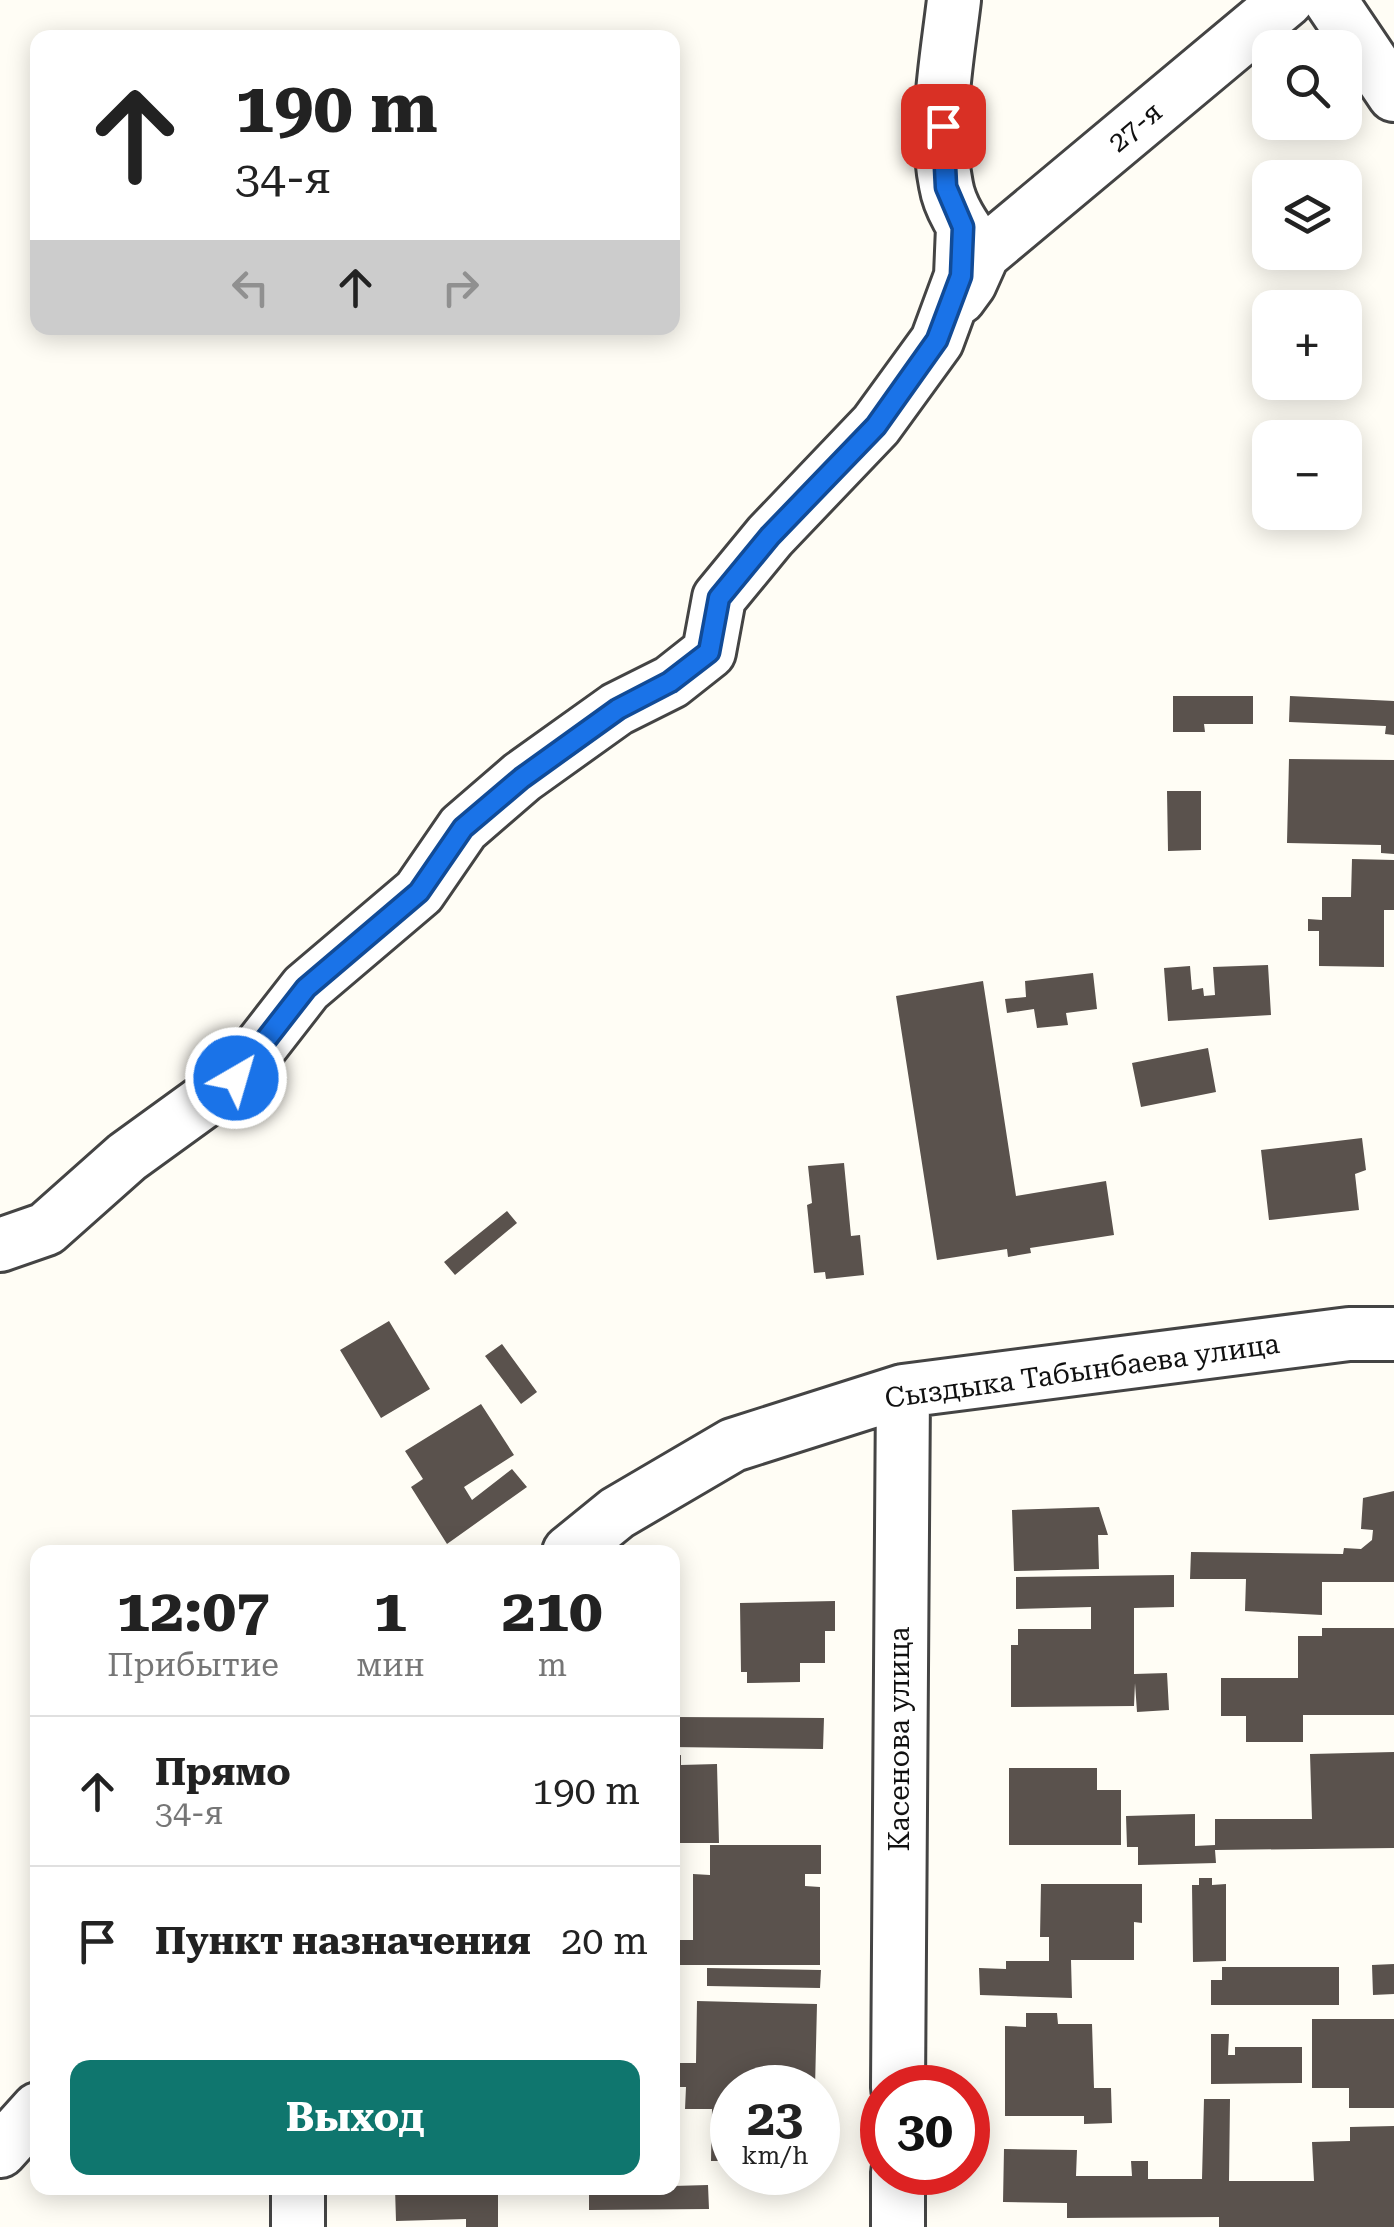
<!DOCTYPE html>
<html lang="ru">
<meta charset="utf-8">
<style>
body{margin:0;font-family:"Roboto Serif",serif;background:#f2f2f2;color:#222;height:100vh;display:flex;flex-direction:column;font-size:38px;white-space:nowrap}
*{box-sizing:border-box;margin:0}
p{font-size:32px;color:#767676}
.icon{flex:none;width:55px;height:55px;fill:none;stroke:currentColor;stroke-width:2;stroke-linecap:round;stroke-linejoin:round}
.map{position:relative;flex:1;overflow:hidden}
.side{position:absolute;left:30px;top:1545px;width:650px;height:650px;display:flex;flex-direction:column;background:#fff;border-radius:20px;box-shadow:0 5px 25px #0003}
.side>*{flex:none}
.hud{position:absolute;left:30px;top:30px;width:650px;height:305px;border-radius:20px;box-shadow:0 5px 25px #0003;background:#fff;color:#222;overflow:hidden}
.controls{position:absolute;left:1252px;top:30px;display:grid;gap:20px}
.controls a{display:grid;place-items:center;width:110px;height:110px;border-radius:20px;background:#fff;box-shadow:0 5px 25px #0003;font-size:50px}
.speed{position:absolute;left:710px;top:2065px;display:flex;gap:20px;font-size:50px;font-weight:700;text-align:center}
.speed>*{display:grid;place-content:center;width:130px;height:130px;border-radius:50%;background:#fff;box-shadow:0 5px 25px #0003;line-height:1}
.speed small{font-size:25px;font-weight:400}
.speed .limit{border:15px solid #d22;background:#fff;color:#111}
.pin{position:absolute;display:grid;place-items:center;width:85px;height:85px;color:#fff;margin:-42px;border-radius:20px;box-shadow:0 5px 15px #0006}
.me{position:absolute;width:110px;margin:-55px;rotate:38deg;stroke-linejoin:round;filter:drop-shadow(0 0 8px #0008)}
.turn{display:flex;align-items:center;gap:35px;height:210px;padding:0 40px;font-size:45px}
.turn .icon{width:130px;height:130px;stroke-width:2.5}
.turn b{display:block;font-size:70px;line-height:85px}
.lanes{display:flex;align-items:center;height:95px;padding:0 40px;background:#0003;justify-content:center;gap:50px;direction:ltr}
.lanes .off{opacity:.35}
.eta{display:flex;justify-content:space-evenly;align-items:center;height:170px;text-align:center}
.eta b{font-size:60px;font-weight:700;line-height:70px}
.button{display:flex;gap:20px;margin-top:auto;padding:20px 40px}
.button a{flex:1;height:115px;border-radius:20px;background:#0f766e;color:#fff;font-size:40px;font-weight:700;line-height:115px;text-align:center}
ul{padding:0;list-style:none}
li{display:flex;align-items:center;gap:30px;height:150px;padding:0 40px;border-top:2px solid #e0e0e0}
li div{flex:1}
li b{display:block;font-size:38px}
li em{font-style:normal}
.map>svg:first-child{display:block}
.building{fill:#5a524d}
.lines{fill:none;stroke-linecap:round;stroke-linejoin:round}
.minor-casing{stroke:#444;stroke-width:58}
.minor{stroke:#fff;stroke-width:52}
.route-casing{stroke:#114b97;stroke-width:25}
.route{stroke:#1a73e8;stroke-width:18}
.labels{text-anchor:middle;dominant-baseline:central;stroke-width:10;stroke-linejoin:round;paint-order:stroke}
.street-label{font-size:28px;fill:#111;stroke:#fff}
</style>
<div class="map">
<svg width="1394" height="2227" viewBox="0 0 1394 2227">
<rect width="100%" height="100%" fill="#fffdf5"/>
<path class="building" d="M1173,696H1253V724H1204L1205,732H1173Z
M1290,696L1394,701V735L1385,734L1386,726L1289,722Z
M1289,759L1394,760V854L1381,853V845L1287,843Z
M1167,791H1201V850L1168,851Z
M1352,859L1394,860V910H1384V967L1319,966V931H1308V919L1322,920V897H1351Z
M1268,965L1271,1015L1168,1021L1164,968L1190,966L1192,990L1203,988L1204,996L1215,995L1213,967Z
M1093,973L1097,1009L1066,1013L1068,1025L1037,1028L1034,1009L1007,1013L1005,999L1026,997L1025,981Z
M983,981L1016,1196L1106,1181L1114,1235L1030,1248L1031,1253L1008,1257L1007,1249L937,1260L896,996Z
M1208,1048L1216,1092L1141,1107L1132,1063Z
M1362,1138L1366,1170L1355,1174L1359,1210L1269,1220L1261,1150Z
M844,1163L851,1236L860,1235L864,1275L826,1279L825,1272L814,1273L807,1205L812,1203L808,1166Z
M507,1211L517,1223L455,1275L444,1262Z
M389,1321L430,1389L381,1418L340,1350Z
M502,1344L537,1392L521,1404L485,1356Z
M481,1404L514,1455L464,1487L472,1500L512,1469L527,1487L447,1544L411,1487L423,1479L405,1451Z
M1394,1491V1582H1322V1615L1245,1611L1246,1579H1190L1191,1552L1343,1554L1344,1548L1361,1549L1372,1540L1373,1530L1361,1529L1363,1498Z
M1099,1507L1108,1535H1098L1099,1569L1014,1571L1012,1510Z
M1174,1575V1607L1134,1608V1674L1167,1673L1169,1710L1137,1712L1135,1683L1134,1706L1011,1707V1645H1018V1629H1091V1607L1016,1609V1577Z
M835,1601V1631H825V1663H800V1682L747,1683V1672H741L740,1603Z
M1322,1628H1394V1715H1303V1742H1246V1716H1221V1678H1298V1636H1322Z
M672,1717L824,1718L823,1749L672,1747Z
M1394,1752V1848L1215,1850L1216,1863L1138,1865V1847H1127L1126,1816L1195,1814V1846L1215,1845V1819H1312L1310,1754Z
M681,1755V1765L717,1764L719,1843H672V1756Z
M1009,1768H1097V1790H1121V1845H1009Z
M710,1845H821V1874H805V1886L820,1887V1965H672V1940H693V1874L710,1875Z
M1199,1878H1212V1885L1226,1884V1961L1193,1962L1192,1885H1199Z
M1041,1884H1142V1923L1134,1922V1960H1071L1072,1998L980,1995L979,1968L1006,1969V1961H1049V1937H1040Z
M1394,1964V1994L1373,1995L1372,1965Z
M1222,1967H1339V2005H1211V1980H1222Z
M707,1968L821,1970L820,1988L707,1986Z
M697,2001L817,2004L815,2088H732V2161H711L712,2109H685L686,2087H677V2106H672V2063H696Z
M1026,2013H1057L1058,2024H1092L1094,2088H1111L1112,2123L1084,2124V2116H1005V2026L1026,2027Z
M1312,2019H1394V2108H1349V2088H1312Z
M1211,2034H1229L1228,2055H1235V2047H1302V2083L1211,2084Z
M1204,2099H1230L1229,2181H1314L1312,2142L1350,2141V2127L1394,2126V2227H1219V2217L1067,2218V2203L1003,2202L1004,2149L1077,2150L1076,2176H1132L1131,2161H1148V2179H1202Z
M708,2185L709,2209L589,2210V2191L602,2188Z
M395,2188H498V2227H466V2219L396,2221Z"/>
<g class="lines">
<defs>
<path id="minor" d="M954,0C947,60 934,125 946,185C950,210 968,233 982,253
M1330,0L1394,95
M959,298L970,283L983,254L1287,0
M0,1245L46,1229L127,1157L236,1078L306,988L419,892L463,828L522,777L617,709L671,682L709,652L719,598L770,536L876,425L937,341L961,276L963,227
M569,1552L617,1513L733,1445L903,1391L1349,1334H1394
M898,2088L903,1391
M0,2151L38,2109
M298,2227V2188
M898,2227V2172"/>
</defs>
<use href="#minor" class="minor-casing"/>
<use href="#minor" class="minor"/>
</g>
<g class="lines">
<defs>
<path id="route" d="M236,1078L306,988L419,892L463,828L522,778L618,709L670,682L709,652L719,598L770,536L876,426L937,340L961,276L963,227L946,187L943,126"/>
</defs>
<use href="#route" class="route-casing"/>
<use href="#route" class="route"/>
</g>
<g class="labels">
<g class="street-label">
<text transform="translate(1135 127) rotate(-40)">27-я</text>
<text transform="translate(1082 1371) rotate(-8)">Сыздыка Табынбаева улица</text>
<text transform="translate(899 1739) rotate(-90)">Касенова улица</text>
</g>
</g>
</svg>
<div class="controls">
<a><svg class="icon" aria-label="search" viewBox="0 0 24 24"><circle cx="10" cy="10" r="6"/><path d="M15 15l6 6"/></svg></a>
<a><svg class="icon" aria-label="layers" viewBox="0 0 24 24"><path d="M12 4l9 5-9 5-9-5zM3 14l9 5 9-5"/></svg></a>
<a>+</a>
<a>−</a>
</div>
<div class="speed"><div>23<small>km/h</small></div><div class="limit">30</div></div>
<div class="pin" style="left:943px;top:126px;background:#d93025"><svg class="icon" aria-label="arrive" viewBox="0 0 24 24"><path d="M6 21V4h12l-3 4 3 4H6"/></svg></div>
<svg class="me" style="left:236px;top:1078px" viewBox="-20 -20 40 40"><circle r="17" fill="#1a73e8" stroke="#fff" stroke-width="3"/><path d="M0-11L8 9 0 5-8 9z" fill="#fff"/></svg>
<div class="hud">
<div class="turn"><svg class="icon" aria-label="ahead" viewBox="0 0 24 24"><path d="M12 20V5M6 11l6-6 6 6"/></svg><div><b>190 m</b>34-я</div></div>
<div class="lanes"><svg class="icon off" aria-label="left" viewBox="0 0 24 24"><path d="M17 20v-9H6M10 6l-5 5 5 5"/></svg><svg class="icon" aria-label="ahead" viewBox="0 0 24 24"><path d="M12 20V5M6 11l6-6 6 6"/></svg><svg class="icon off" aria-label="right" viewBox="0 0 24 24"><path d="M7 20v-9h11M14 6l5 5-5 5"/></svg></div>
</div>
<section class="side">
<div class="eta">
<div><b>12:07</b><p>Прибытие</p></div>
<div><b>1</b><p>мин</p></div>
<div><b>210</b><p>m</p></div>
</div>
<ul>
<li><svg class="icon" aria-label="ahead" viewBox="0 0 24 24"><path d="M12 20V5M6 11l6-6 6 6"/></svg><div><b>Прямо</b><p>34-я</p></div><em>190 m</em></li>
<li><svg class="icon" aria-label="arrive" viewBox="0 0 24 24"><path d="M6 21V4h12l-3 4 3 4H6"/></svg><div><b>Пункт назначения</b></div><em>20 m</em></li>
</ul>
<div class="button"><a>Выход</a></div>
</section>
</div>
